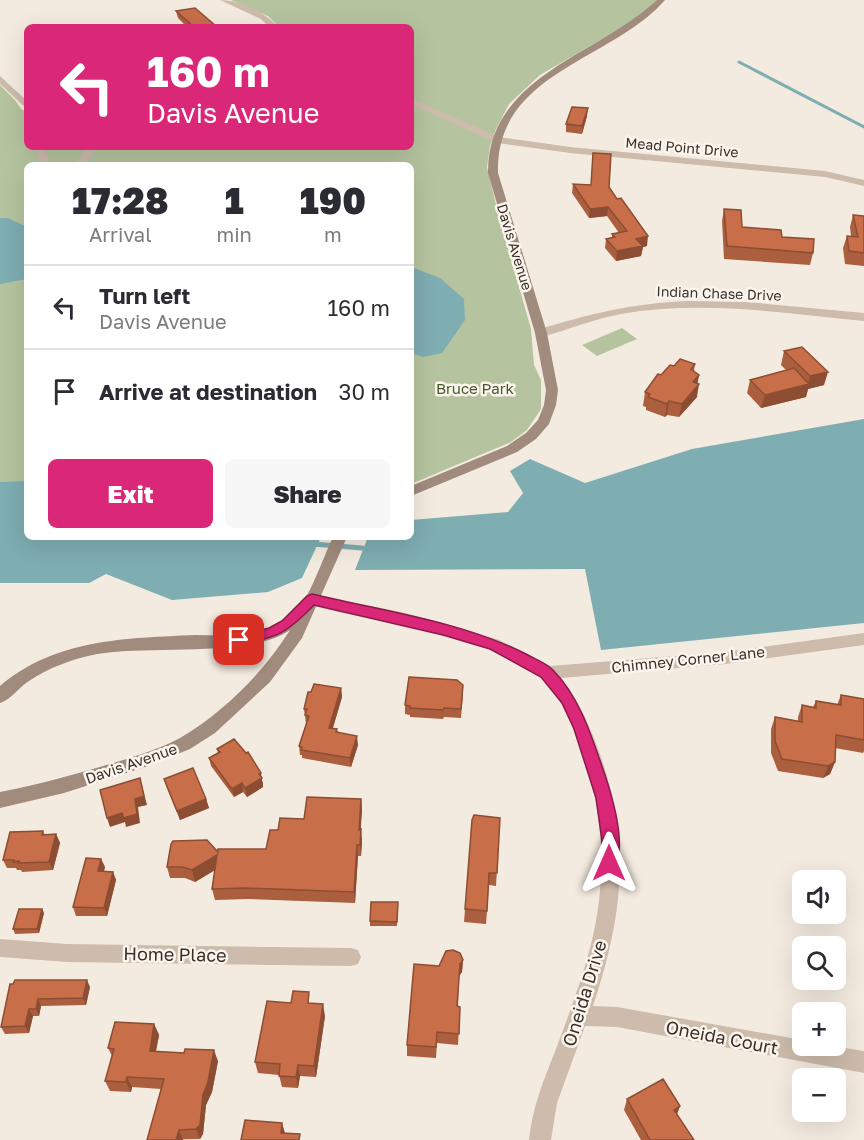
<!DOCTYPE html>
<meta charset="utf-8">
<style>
body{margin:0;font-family:"Golos Text",sans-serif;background:#f7f7f7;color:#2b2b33;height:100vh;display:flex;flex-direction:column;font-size:22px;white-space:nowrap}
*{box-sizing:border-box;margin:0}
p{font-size:20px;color:#7c7c81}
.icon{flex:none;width:33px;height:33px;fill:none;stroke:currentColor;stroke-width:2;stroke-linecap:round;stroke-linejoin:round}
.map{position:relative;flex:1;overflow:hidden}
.sheet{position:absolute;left:24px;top:162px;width:390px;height:378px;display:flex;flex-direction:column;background:#fff;border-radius:9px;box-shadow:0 6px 24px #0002}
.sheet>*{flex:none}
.guide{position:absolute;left:24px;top:24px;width:390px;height:126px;border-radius:9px;box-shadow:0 6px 24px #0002;background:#db2777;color:#fff;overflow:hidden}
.fabs{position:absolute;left:792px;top:870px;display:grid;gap:12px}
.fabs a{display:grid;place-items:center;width:54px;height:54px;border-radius:9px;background:#fff;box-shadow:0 6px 24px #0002;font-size:30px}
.pin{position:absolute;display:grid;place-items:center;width:51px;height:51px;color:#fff;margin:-26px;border-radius:12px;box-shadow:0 3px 9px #0006}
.me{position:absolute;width:66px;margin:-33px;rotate:0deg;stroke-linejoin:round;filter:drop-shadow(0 0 4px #0008)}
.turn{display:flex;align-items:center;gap:21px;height:126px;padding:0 24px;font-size:27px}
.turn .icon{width:78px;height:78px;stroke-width:2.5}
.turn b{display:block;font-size:42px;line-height:51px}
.eta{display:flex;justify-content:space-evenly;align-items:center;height:102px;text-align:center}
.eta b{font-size:36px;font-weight:800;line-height:42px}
.primary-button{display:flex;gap:12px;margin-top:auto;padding:12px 24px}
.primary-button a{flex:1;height:69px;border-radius:9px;background:#db2777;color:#fff;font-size:24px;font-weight:800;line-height:69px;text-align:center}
.primary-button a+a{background:#f7f7f7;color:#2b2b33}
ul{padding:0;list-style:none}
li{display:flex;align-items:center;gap:18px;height:84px;padding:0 24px;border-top:2px solid #e1e1e2}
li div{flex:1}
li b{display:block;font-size:22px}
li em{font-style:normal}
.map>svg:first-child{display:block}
.green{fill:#b5c49f}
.water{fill:#7eadb2}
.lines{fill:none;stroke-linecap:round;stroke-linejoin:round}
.stream-far1{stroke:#7eadb2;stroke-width:3}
.stream{stroke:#7eadb2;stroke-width:5}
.minor{fill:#cdbcab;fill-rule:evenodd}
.secondary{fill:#a08b7c;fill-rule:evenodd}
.wall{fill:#ac5f3f}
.shaded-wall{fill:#8c4d33}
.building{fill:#c86e49;stroke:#8c4d33;stroke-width:1.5}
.route{fill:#db2777;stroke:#8e194d;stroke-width:1.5}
.labels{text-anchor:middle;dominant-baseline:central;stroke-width:5;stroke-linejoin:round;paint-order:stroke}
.far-street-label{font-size:14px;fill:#3a302a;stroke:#fbf5ed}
.park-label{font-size:15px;fill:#47592d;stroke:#fbf5ed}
.street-label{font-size:15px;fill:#3a302a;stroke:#fbf5ed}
.near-street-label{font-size:18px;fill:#3a302a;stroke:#fbf5ed}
</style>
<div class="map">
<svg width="864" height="1140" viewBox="0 0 864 1140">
<rect width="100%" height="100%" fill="#f4ebe0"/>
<path class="green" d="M231,0H657L638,18L540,75L509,104L496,129L490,146L487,167L498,213L531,329L534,365L541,380V409L527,430L511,442L411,484V165H27V527L0,528V85L14,99L22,110H27V147H411V27H279L268,16Z
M622,328L637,339L597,356L582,345Z"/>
<path class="water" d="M0,218H8L27,227V279L0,284Z
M411,267L440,278L464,299L465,320L442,353L423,357L411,353Z
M864,419V623L601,650L585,569L355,570L368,537H411V520L508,512L523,493L510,471L530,459L585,483L692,449Z
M27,481V537H321L302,578L268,592L172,600L106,574L89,583H0V482Z"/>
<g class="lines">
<path class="stream-far1" d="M739,62L864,127"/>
<path class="stream" d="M313,544L362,548"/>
<path class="minor" d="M220,0C240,0 265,12 278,27H269L261,19Z
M0,76L27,101V109L0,84Z
M411,98L499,137L570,147L825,171L864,180V186L825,177L570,153L497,143L411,104Z
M35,147H45L50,165H40Z
M87,147H97L84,165H74Z
M688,301L747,302L864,313V321C783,313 701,300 621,314C593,319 568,330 541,337L535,333L537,330C589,314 633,303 688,301Z
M312,594L401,612L464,629L499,640L550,666L725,652L864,633V645L725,664L561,678C580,702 592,731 602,760C631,849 622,918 593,1006L617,1007L802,1040V1046H832L864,1051V1073L617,1027L585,1026L557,1103L551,1140H529C532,1108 544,1079 556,1049C567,1020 578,990 587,959C604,902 606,842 592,785C583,752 572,716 551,689C508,632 372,624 307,604L304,600L307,596Z
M0,939L67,944L351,948L358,950L361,957L358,964L351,966L67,962L0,957Z"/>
<path class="secondary" d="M657,0H665C612,61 495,72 498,173L547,333L558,390L556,405L549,424L536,439L517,452L411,496V486L507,446L526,433L538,420L544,405L546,390L535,333L488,173C487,76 599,55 657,0Z
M333,537H347L302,638L270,682L215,733L190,749L145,767L64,793L0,808V792C41,784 80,773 120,761C139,755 162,748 180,738C223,713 264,672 290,630C250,658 149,645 97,654C73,659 50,667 29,681C19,687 12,699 0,703V686C55,639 126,638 196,635C218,635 243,637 264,630C277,625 292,613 302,603C309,597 327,549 333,537Z"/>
</g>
<path class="wall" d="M176,11L217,27H187L178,18Z
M587,116L582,134L566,132V124Z
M573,184L609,187L647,246L643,247L641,256L616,261L605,248L606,239L612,238V234L619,233L607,216L589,218L572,193Z
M724,209L742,227L782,237L813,253L810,265L724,259L722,221Z
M853,215L864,216V266L845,264L843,248L847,236H851L850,227Z
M784,351L824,385L808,389L806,397L761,408L747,393L750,380L786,370L781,365Z
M695,364L694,371L699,375L697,383V397L679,417L667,415L665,417L646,410V407L643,406L645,392L661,375L674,366Z
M341,688L342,697L333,728L358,745L351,767L302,758V755H300L299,746L306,724L304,709L311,692Z
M463,694L461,718L444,717L443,719L410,717V715L405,714V705Z
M841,695L864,699V751L863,753L835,748V762L830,774L823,778L778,771L771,753V729L775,717L798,721V717L802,705L813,707L816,701L837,705Z
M217,749L263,782V787L247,797L243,792L234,797L211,766L209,758L218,753Z
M164,779L206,799L209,808L180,820L167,788Z
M361,799L362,810L360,830L362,841L361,856H358L355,903L248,899L215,900L212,889L215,870L195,882L185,878H170L167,867L218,852L266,849L278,830L304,819Z
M500,818L496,886L489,885L486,924L464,922L465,909Z
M43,831L45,835L56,834L60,843L53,870L22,872L21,870H17L16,868H7L3,860Z
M101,859L105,867L104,871L113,872L116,880L107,916H76L73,907Z
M398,902L397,926H370V921Z
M42,909L44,913L39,933L15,934L13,929Z
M463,960L462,972L459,976L458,1006L460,1007L458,1045L437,1043L436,1058L407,1056V1045L439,966Z
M13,984L90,987L86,1005L41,1006L39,1016H33L29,1033L5,1034L1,1027Z
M291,1003H311L325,1016L316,1077L300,1076L298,1088L282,1087L279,1075L258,1073L255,1062Z
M154,1024L159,1035L156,1051L218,1061L212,1092L206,1105L203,1134L200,1139L147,1140L161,1089L132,1087L131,1092L110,1091L105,1081L112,1056L108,1048Z
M627,1099L680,1106L677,1114L694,1140H641L624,1110Z"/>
<path class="shaded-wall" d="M588,108L587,116L582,134V126Z
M608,207L607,216L589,218L590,209Z
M648,236L647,246L643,247L641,256L616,261L617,251L636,239Z
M828,372L824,385L808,389L806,397L761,408L765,395L808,384L810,376Z
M699,375L697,387L699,384L697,397L679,417L682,404L693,382Z
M669,401L667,415L665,417L667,404Z
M341,688L342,697L330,737L329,728Z
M357,736L358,745L351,767L350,758Z
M835,762L830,774L823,778L828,766Z
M261,773L263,787L247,797L245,788Z
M140,778L147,805L138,807L140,823L126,827L125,822L110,827L107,818Z
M242,783L243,792L234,797L232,789Z
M206,799L209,808L180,820L177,811Z
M361,799L362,810L360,841L359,830Z
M361,829L362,841L361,856L360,845Z
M56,834L60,843L53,870L49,862Z
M357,845L358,856L355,903L354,892Z
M217,855L220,867L195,882L192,870Z
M101,859L105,867L101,880L98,871Z
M113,872L116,880L107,916L104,908Z
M42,909L44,913L39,933L37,929Z
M463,960L462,972L459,976L460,964Z
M87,980L90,987L86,1005L83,998Z
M38,999L41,1006L39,1016L36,1009Z
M323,1004L325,1016L316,1077L314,1066Z
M29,1009L33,1016L29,1033L25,1026Z
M154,1024L159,1035L154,1061L150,1051Z
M214,1050L218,1061L212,1092L206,1105L203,1134L200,1139L196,1129L203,1095Z
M298,1065L300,1076L298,1088L296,1077Z
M127,1077L132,1087L131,1092L126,1082Z
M680,1106L676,1116L674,1110Z
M282,1123L285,1133H281Z
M179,1130L183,1139V1140H176Z"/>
<path class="building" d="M195,8L217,27H194L176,11Z
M572,107L588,108L582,126L566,124Z
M593,153L611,154L609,187L617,199L621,198L648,236L636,239L643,246L617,251L606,239L615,237L612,234L627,231L608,207L590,209L573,184L591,185Z
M724,209L741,210L742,227L781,230L782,237L814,239L813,253L727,246Z
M853,215L864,216V253L849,251L847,236L858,237Z
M802,347L828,372L810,376L784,351Z
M680,359L695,364L691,369L699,375L693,382L699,384L682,404L669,401L667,404L648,397L650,394L645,392L658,374L661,375L670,365L674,366Z
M794,368L809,384L765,395L750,380Z
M409,677L457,680L463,685L461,709L444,708L443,710L410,708V706L405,705Z
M314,684L341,688L329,728L337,729L336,732L357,736L350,758L301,750L302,747L299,746L309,716L305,715L307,709H304L308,692H311Z
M841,695L864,699V740L836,735L835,762L828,766L782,759L775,741V717L802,722V705L816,708V701L841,705Z
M234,739L246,753L248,752L261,773L259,774L262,778L245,788L242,783L232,789L209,758L220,752L217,749Z
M193,768L206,799L177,811L164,779Z
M140,778L144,796L135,799L137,814L124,818L122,813L107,818L100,790Z
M307,797L361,799L359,830L361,829L360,845H357L354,892L245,888L212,889L217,855L192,870L182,867H167L171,844L173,841L207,840L218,852V849H266L270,830H278L280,818L304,819Z
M474,815L500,818L497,873H489L487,911L465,909L472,820Z
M43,831L42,835L56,834L49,862L18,863L19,861L13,862L14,860H3L10,832Z
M86,858L101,859L98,871L113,872L104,908L73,907Z
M371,902H398L397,922L370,921Z
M19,909H42L37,929H13Z
M453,950L460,953L463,960L460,964L457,1006L460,1007L459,1034L437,1032L436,1047L407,1045L414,964L439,966L446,951Z
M15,980H87L83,998L38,999L36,1009H29L25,1026L1,1027L10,984H13Z
M293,991L309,992L308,1003L323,1004L314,1066L298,1065L296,1077L279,1076L280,1064L255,1062L267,1001L291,1003Z
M115,1022L154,1024L150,1051L184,1053L185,1049L214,1050L208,1082L203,1095L200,1125L196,1129L179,1130L176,1140H147L164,1079L127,1077L126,1082L105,1081L114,1049L108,1048Z
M663,1079L680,1106L674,1110L694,1140H650L627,1099Z
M245,1120L282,1123L281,1133L300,1134L299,1140H241Z"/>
<path class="route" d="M312,594C383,611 460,621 526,654C535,659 546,663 553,670C581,699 592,738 605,775C613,799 626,845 615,868L609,871L603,868L601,863L602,841L596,798L574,729L562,703L541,677L490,649L443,635L314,605C286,634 278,637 239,645L234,644L232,640L234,636L269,628L282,621L307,596Z"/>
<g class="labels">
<g class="far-street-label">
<text transform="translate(682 147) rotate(5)">Mead Point Drive</text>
<text transform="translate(515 247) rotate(73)">Davis Avenue</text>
<text transform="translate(719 293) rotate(2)">Indian Chase Drive</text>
</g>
<g class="park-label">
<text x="475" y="388">Bruce Park</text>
</g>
<g class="street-label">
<text transform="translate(688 659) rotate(-6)">Chimney Corner Lane</text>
<text transform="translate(131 763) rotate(-19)">Davis Avenue</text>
</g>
<g class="near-street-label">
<text transform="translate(175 954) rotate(1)">Home Place</text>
<text transform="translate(584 993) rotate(-73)">Oneida Drive</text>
<text transform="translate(722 1037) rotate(11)">Oneida Court</text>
</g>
</g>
</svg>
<div class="fabs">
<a><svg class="icon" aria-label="sound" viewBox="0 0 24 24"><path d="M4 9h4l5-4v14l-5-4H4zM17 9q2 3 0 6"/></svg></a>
<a><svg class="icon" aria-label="search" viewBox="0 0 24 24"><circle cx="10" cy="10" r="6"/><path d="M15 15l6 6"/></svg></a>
<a>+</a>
<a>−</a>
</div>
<div class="pin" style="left:239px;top:640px;background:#d93025"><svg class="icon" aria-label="arrive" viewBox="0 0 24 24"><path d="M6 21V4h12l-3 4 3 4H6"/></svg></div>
<svg class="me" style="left:609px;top:863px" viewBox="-20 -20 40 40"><path d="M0-17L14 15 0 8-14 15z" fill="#db2777" stroke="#fff" stroke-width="4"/></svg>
<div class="guide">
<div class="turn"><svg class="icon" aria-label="left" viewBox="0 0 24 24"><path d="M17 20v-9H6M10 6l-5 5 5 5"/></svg><div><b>160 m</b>Davis Avenue</div></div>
</div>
<section class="sheet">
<div class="eta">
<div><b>17:28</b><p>Arrival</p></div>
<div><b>1</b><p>min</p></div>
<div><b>190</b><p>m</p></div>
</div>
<ul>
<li><svg class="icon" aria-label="left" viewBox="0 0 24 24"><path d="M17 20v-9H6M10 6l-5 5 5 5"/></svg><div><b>Turn left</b><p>Davis Avenue</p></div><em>160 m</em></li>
<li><svg class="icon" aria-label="arrive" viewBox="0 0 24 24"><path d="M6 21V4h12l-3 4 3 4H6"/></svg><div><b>Arrive at destination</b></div><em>30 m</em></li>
</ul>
<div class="primary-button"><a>Exit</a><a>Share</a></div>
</section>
</div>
